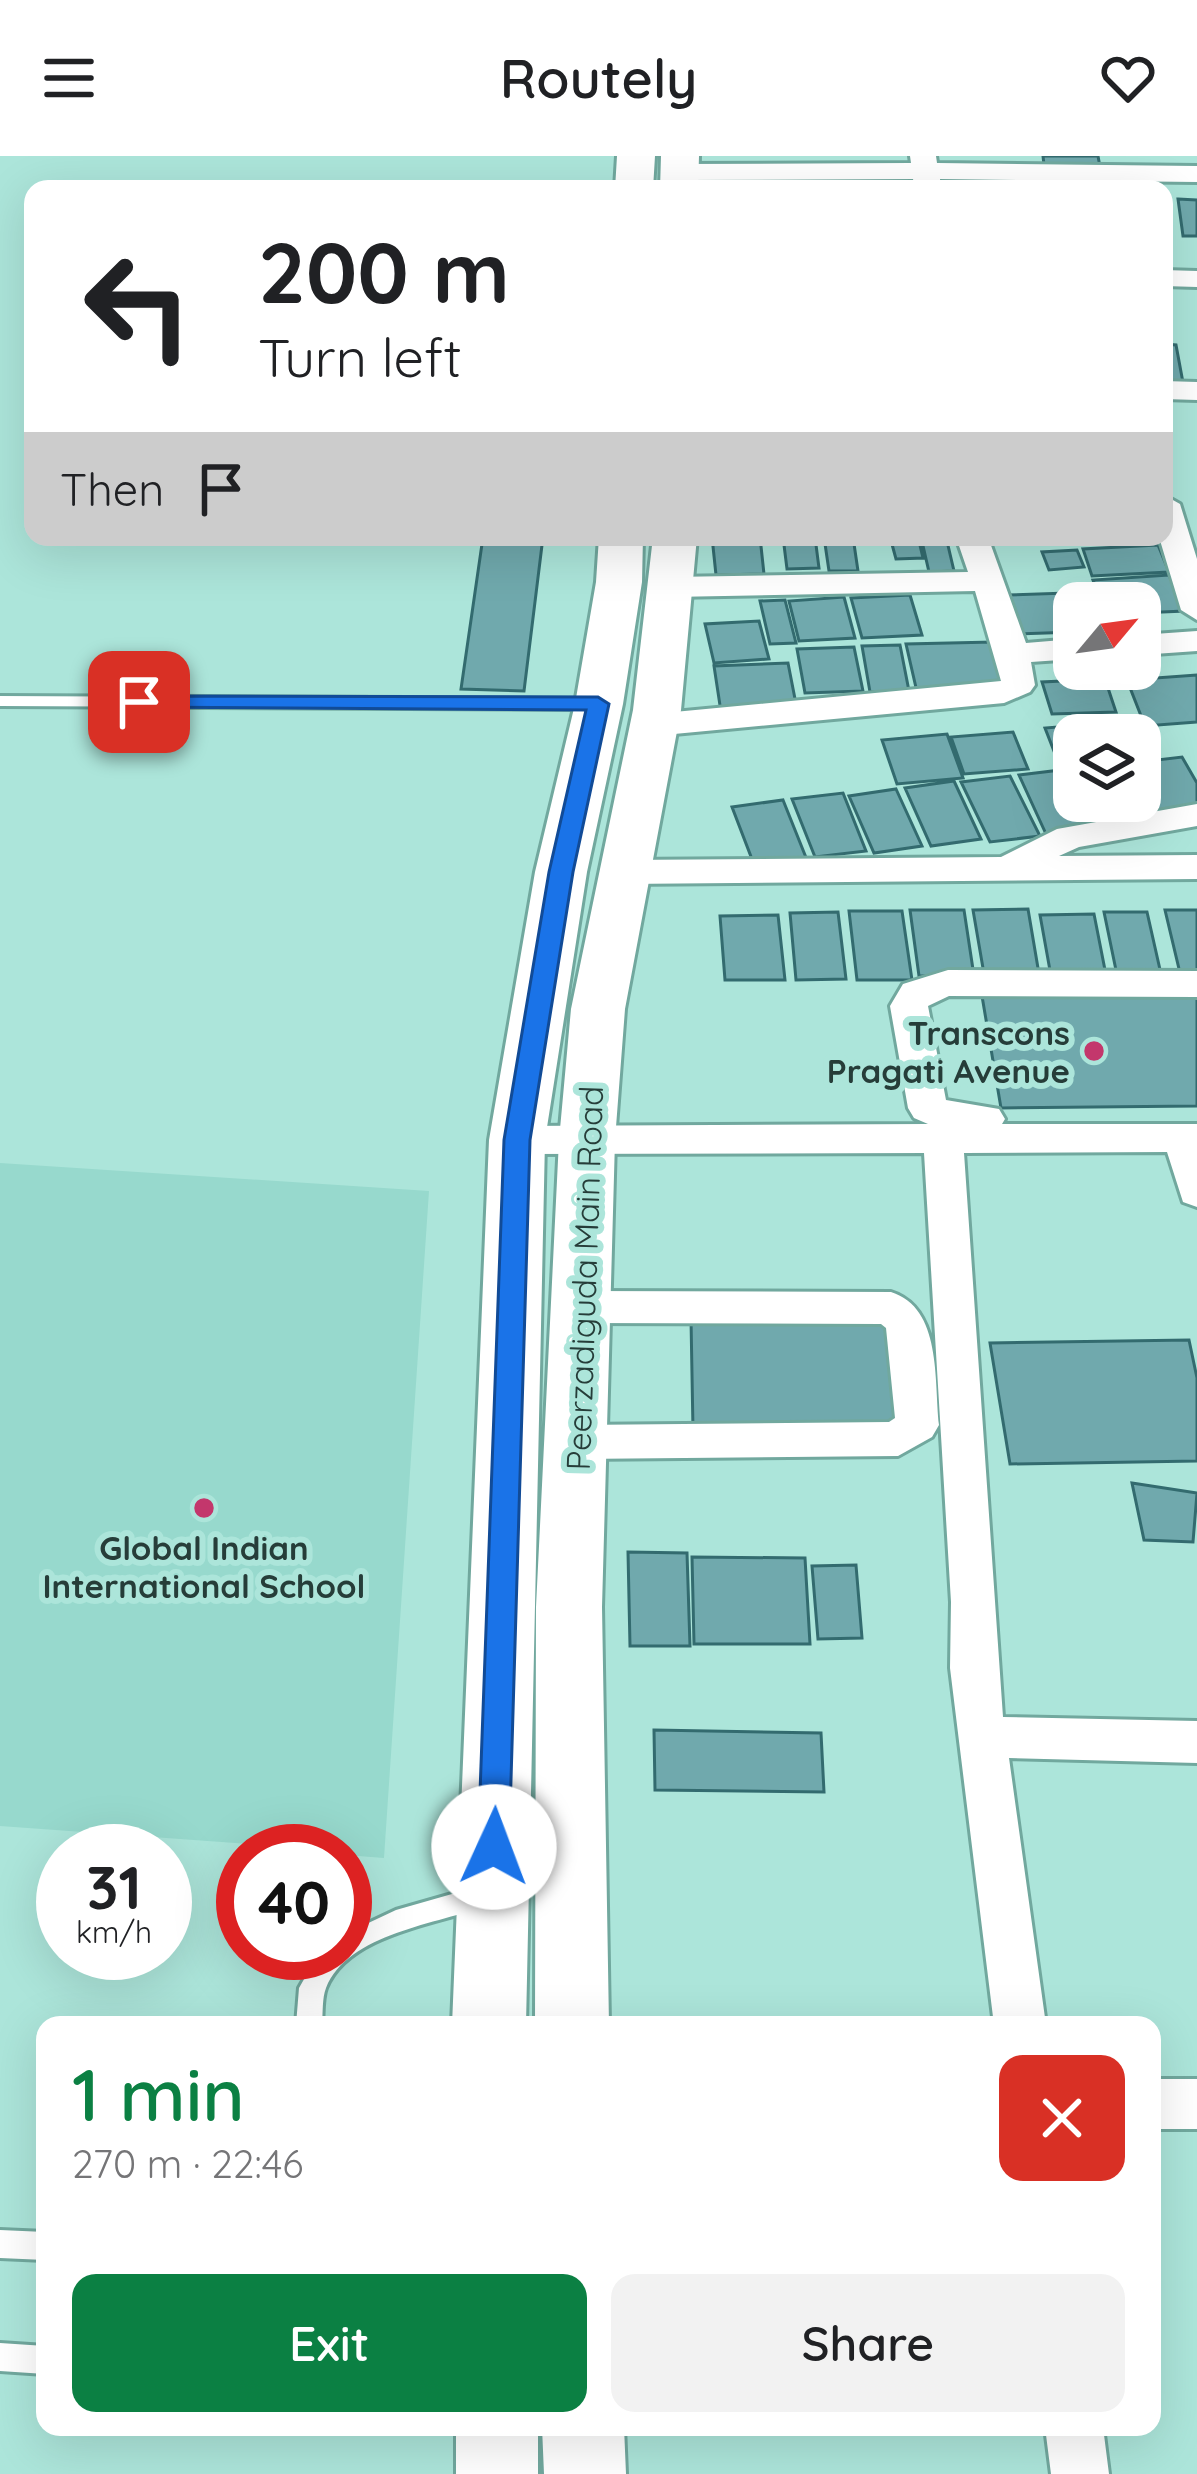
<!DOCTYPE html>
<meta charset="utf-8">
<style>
body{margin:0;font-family:Quicksand,sans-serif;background:#f2f2f2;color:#202124;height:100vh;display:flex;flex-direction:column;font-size:45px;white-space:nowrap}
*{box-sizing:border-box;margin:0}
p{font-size:39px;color:#757577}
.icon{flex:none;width:66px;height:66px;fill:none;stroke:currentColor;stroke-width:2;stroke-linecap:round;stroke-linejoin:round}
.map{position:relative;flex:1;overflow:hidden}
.details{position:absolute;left:36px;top:1860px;width:1125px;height:420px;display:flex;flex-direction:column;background:#fff;border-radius:24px;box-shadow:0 12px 48px #0002}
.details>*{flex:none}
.top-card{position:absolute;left:24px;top:24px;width:1149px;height:366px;border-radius:24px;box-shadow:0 12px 48px #0002;background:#fff;color:#202124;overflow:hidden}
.needle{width:78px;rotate:61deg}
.tools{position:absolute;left:1053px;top:426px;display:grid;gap:24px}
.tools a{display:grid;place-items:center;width:108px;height:108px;border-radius:24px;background:#fff;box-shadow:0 12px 48px #0002;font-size:60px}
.speed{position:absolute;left:36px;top:1668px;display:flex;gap:24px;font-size:60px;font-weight:700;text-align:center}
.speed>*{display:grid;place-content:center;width:156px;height:156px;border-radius:50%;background:#fff;box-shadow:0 12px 48px #0002;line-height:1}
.speed small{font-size:30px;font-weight:400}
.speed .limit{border:18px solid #d22;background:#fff;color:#111}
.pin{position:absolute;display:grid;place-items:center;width:102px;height:102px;color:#fff;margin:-51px;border-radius:24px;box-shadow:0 6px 18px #0006}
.me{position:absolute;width:132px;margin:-66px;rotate:2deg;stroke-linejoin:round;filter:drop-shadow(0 0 9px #0008)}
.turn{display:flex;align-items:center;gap:42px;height:252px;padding:0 36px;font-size:54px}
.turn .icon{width:156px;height:156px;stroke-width:2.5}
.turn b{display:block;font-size:84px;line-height:102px}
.then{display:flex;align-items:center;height:114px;padding:0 36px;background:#0003;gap:24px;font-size:45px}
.round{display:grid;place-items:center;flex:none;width:126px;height:126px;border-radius:24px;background:#f2f2f2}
.head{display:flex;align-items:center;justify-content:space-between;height:204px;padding:0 36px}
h1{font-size:72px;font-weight:600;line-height:90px;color:#0b8043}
.button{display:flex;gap:24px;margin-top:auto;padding:24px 36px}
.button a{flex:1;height:138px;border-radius:24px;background:#0b8043;color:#fff;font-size:48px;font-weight:600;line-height:138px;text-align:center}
.button a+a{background:#f2f2f2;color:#202124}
header{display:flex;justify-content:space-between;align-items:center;height:156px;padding:0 36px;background:#fff;font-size:54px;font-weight:600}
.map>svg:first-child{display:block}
.built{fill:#97d9cd}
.building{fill:#70a9ad;stroke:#336b6f;stroke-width:3}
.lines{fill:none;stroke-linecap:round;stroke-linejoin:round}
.lane-casing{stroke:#71a89e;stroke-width:6}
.street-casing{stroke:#71a89e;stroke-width:6}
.secondary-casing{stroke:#71a89e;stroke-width:6}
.lane{fill:#fff;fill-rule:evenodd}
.street{fill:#fff;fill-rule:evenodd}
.secondary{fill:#fff;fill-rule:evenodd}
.route{fill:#1a73e8;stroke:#114b97;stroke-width:3}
.poi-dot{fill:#c3376c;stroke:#ace5da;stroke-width:4.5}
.labels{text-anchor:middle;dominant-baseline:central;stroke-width:12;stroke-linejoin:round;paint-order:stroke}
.poi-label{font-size:33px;font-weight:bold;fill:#263d39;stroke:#ace5da;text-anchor:end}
.street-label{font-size:33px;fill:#263d39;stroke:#ace5da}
</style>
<header><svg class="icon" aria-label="menu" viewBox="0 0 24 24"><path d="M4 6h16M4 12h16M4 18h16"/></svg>Routely<svg class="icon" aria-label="heart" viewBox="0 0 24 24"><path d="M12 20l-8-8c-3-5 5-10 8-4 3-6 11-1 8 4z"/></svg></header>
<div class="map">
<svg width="1197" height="2318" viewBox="0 0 1197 2318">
<rect width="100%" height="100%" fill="#ace5da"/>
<path class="built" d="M0,1007L429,1035L384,1702L345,1699V1695L0,1670Z"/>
<path class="building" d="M1043,0H1098L1100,11L1044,9Z
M1178,43L1197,44V80H1183Z
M1164,188L1176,189L1184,232H1164Z
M483,381H543L524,535L461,533Z
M712,381H760L764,418L716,419Z
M783,381H815L819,412L787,413Z
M824,381H853L858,415H829Z
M890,381H918L923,402L896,403Z
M921,381H946L954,415L929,416Z
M1074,381H1161L1163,388L1075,387Z
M1158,389L1169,416L1092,420L1083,393Z
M1077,394L1084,411L1049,414L1042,396Z
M1169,419L1184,455L1140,457V447H1102L1093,424Z
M1067,437L1074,476L1017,478L1007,439Z
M910,439L922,479L862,482L851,442Z
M844,441L855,482L799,485L789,445Z
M785,444L796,487L770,488L760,445Z
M759,465L769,503L714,507L705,468Z
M993,486L1006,534L917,536L906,488Z
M900,489L909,535L870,536L862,490Z
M854,491L863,535L805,537L797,493Z
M788,507L797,553L721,556L714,510Z
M1197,519V566L1145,570L1127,524Z
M1105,523L1116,556L1052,558L1042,526Z
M1106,567L1112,579H1074V607L1059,608L1045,572Z
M1013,576L1028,613L964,618L951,581Z
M947,578L963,622L897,628L882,584Z
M1182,601L1197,627V654L1160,659L1140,624V606Z
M1069,613L1074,645H1085L1098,672L1046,678L1019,619Z
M1010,620L1040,680L990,686L961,626Z
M954,625L981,683L931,690L905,632Z
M896,633L922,690L874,697L849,640Z
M1140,636L1152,659L1101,665L1091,645H1140Z
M843,637L866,695L815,701L792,643Z
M783,644L807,704L755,711L732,651Z
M1028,753L1039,818H984L973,754Z
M910,754H964L974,820H919Z
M1165,754H1197V817H1180Z
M849,755H902L912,824H857Z
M838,756L846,823L796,824L790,757Z
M1104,756H1147L1161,818L1117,819Z
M1094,758L1106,819L1051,820L1040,759Z
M778,759L785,824H725L720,760Z
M1197,837V950L1001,952L982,840Z
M691,1163H888L898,1273L693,1274Z
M1189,1184L1197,1222V1305L1010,1308L990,1187Z
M1132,1327L1197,1337L1193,1386L1144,1384Z
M628,1396L687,1397L690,1490H630Z
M692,1401L805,1402L810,1488H694Z
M856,1409L862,1482L818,1483L812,1410Z
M654,1574L821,1577L824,1636L655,1634Z"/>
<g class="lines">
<defs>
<path id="lane" d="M0,540L599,543L607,548L599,553L0,550Z
M480,1730L489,1733L492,1741L489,1749C438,1768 348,1777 326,1832C322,1842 323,1857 322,1869H296L299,1832L319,1797H345V1778L396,1754Z
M0,2074L45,2076V2104L0,2102Z
M0,2187L45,2190V2218L0,2215Z"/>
<path id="street" d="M910,0H936L937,7L1197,10V26L940,23L941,33H915L913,23L679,24L666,16L679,8L911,7Z
M1164,114L1197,115V131L1164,130Z
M1164,225L1197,226V244L1164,243Z
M1164,339L1180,348L1197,403V464L1181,454L1159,381H1164Z
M956,381H988L1026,487L1074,483V503L1031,506L1035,529L1030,536L1004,547L653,580L641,576L636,569L641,562L653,558L1001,525L975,435L671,441L655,431L671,421L968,416Z
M1197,475V495L1140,499V479Z
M1197,648V670L1079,691L1059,700L1197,699V723L622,728L609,724L604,716L609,708L622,704L1001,701L1057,673Z
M948,814L1197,815V841L949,840L928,850L946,944L999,953L1005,963L1002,968H1197V1051L1183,1046L1167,996L964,997L1003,1561L1197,1565V1607L1009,1602L1046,1869H994L950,1512L951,1446L924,997L517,998L503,994L497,984L503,974L517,970L928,968L914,962L908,952L890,850L903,828Z
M583,1135L891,1136C942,1152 934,1224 939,1269L932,1281L898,1300L577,1303L562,1298L555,1286L562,1274L577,1269L889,1266L895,1262L886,1172L881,1168L583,1167L568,1162L562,1151L568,1140Z
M1152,1923H1197V1973H1152Z
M1045,2271H1103L1109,2318H1051Z"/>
<path id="secondary" d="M617,0H655L653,33H615Z
M661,0H699L698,33H660Z
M599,381H643L642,426L623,548L587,716L545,984L526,1869H452L489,984L535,716L575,548L596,426Z
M653,381H697L681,554L625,853L615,984L602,1451L609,1869H535L536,1451L559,984L571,853L633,554Z
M456,2271H538V2318H456Z
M542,2271H624L626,2318H544Z"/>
</defs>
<use href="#lane" class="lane-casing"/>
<use href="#street" class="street-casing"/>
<use href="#secondary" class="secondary-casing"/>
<use href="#lane" class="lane"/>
<use href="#street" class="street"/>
<use href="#secondary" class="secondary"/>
</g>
<path class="route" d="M139,540L598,541L609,548L573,716L530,984L509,1691L505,1701L494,1705L482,1701L478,1691L504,984L549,716L586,554L131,551L128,546Z"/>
<g class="poi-dot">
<circle cx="1094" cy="895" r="12"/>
<circle cx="204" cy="1352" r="12"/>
</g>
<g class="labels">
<g class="poi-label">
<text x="1070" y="876">Transcons<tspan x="1070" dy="38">Pragati Avenue</tspan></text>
<text x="204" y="1391" text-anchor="middle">Global Indian<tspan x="204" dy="38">International School</tspan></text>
</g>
<g class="street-label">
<text transform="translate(584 1122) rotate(-88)">Peerzadiguda Main Road</text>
</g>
</g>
</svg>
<div class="tools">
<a><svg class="needle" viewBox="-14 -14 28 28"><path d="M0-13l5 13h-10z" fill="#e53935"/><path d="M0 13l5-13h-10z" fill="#757577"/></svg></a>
<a><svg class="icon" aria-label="layers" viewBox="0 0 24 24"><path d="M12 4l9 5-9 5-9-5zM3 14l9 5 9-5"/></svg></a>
</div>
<div class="speed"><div>31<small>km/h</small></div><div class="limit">40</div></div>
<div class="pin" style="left:139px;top:546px;background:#d93025"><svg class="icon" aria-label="arrive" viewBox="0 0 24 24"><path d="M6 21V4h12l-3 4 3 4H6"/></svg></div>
<svg class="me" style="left:494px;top:1691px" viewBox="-20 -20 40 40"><circle r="19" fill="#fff"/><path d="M0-13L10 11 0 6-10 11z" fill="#1a73e8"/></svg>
<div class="top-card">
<div class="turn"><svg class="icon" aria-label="left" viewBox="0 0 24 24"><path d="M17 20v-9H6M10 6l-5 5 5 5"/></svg><div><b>200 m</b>Turn left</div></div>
<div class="then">Then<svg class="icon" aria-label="arrive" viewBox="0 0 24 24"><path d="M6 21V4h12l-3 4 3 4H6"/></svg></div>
</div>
<section class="details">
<div class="head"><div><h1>1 min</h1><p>270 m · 22:46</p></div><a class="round" style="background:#d93025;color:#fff"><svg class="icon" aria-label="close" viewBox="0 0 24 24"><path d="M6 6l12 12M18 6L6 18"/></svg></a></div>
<div class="button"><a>Exit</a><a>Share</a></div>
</section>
</div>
